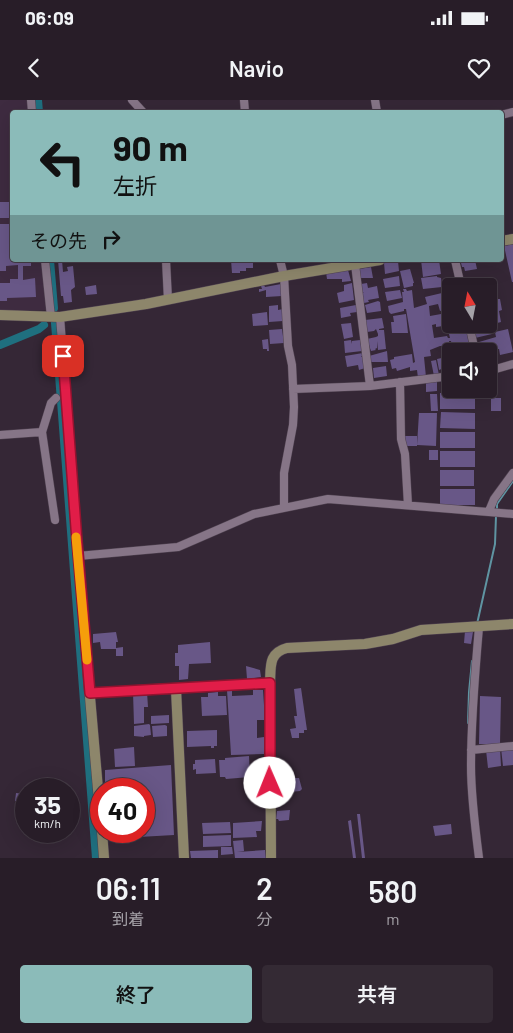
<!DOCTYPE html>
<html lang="ja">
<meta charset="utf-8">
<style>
body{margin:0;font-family:Barlow,"Noto Sans JP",sans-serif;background:#342a34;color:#f1f3f6;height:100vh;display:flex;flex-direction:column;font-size:19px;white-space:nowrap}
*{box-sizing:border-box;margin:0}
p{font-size:16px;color:#a5a2a8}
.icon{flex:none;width:28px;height:28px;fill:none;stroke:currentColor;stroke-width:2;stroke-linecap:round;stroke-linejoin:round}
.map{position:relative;height:758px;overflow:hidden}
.panel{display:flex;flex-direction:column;background:#281d28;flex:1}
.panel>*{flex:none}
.guide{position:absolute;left:10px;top:10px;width:494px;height:152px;border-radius:5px;box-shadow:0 5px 20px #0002,0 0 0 1px #443b45;background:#8bbbb9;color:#111;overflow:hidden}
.needle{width:32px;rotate:350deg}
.tools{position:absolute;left:442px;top:178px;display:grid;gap:10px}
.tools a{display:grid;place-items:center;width:55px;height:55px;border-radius:5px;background:#281d28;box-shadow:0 5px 20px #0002,0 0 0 1px #443b45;font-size:25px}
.speed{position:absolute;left:15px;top:678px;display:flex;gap:10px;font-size:25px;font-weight:700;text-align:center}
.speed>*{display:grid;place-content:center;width:65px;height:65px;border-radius:50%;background:#281d28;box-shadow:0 5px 20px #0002,0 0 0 1px #443b45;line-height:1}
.speed small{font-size:12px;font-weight:400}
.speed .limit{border:8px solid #d22;background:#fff;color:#111}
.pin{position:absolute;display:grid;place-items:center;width:42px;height:42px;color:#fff;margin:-21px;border-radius:10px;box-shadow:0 2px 8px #0006}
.me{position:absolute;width:55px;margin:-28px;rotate:359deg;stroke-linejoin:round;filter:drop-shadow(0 0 4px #0008)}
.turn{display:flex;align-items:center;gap:18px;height:105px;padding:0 20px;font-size:22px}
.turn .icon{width:65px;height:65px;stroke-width:2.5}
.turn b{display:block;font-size:35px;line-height:42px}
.then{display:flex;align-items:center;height:48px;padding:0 20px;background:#0003;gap:10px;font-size:19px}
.eta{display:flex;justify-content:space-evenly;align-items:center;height:85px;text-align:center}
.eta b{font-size:30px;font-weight:600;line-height:35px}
.button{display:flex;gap:10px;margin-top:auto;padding:10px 20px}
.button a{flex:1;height:58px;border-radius:5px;background:#8bbbb9;color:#111;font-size:20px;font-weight:600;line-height:58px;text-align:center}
.button a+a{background:#342a34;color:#f1f3f6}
.status{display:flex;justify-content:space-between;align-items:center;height:35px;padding:0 25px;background:#281d28;direction:ltr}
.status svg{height:14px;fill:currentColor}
header{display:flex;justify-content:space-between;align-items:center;height:65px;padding:0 20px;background:#281d28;font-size:22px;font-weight:600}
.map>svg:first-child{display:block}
.built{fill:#3e2b40}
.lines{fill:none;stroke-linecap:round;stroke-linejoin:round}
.stream{stroke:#5f94a2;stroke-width:2}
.canal{stroke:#1f6f7f;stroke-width:8}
.building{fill:#685787}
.street-casing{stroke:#504351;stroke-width:9}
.secondary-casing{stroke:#504351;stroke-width:11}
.street{stroke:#867587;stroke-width:8}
.secondary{stroke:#8d866b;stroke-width:10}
.route-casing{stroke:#92132f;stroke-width:12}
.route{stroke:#e11d48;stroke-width:9}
.slow{stroke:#f59e0b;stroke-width:9}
</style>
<div class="status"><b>06:09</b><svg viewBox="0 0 49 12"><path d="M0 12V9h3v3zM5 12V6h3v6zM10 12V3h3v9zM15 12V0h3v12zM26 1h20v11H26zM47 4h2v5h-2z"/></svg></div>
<header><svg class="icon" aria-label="back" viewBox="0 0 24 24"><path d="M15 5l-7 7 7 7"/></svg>Navio<svg class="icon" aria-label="heart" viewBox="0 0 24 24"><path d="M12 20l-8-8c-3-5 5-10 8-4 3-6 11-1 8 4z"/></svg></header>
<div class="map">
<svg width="513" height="758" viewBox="0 0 513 758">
<rect width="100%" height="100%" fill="#352736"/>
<path class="built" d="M0,0H29L30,12H12V160H43L47,210H0Z"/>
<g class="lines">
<path class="stream" d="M497,411V404L513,381
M477,524L495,444L496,416
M468,623L469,592L472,561"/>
<path class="canal" d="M38,0L39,12
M50,160L54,208
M55,223L96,758
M0,245L39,229L44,225"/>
</g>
<path class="building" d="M0,102H12V118H0Z
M0,124H12V160H31V166H23V180L35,178L36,197L7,198V201H0V183H10V179H18V165L6,166V171H0Z
M513,144V182H512L504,146Z
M58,160H62L63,172L68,171L67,167L73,166L75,187L71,190L72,202L64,203L63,196H61Z
M231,160H253V168H246V171H240V173H232Z
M421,160H439L441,174L423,177Z
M475,160L477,169L465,171L464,167H462L461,163Z
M398,161L399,171L385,174L384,163Z
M371,167L373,178H360L358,169Z
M410,169L414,183H413V186L404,188L400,171Z
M348,170L351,181L342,182V179H327L326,172Z
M399,176L400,186L385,188L383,179Z
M437,176V177L441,178L442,187L423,189L421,178Z
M352,183L354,200L339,203L337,193L344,191V185Z
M367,183L368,188L377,186L379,198L368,200L369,202L364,203L362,193L364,192H362L361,184Z
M281,184L282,196L266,197V190L259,192V189H262L261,186L264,185L265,187Z
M96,185L97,194L86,195L85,187Z
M403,189H406L407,191L412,190L414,208L427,204L425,197L442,193L444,208H442L443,210L440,211L438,204L429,206L430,216L441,214L443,223V226L436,227V224L432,225L434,238L447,236L448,238H450L449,234L464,232L465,233H467L468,237L470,249L463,250L462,242L455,244V247H452L451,241H449L450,246H440L430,250L431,256L424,257L426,277L418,278L417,270L410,271V267L397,271L396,268L392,269L390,260L394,259V257L412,254L413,263L415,262L406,209H404V211L391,214L389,212L388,206L403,202L402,192H404Z
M400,190L402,198L387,201L385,192Z
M496,196V199H500L502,210L499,211L501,222L489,225V197Z
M378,201L380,202L381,211L367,213L365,205Z
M278,205V210L283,209V221L269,222V206Z
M356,205L357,212L350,213L351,216L341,218L340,208Z
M267,212L268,225L253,226L252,214Z
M406,214L408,233H392L391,222H394L393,216Z
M382,218L384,228L379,229V230H384L386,249L378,250L377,241V248L375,249L376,250L371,251L367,239L376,237L378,236V234L376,229L374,231L367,232L365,220Z
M351,223L353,237L344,239L341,224Z
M454,224H465L466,229L456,232Z
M491,228L492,234L475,238L474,232Z
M282,229L284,243L270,244L269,230Z
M508,229L513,252L500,255L499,249L479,251V242L496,237L495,232Z
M268,239L269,251H267V249H263L262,240Z
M351,240L352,244V241L360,240L362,251L345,253L344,241Z
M387,251L388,262H370L369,256Z
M363,253V256H361L363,258L365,268L359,270L358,265L347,267L345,256Z
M451,256V268L449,269V266L439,270L437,259Z
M436,260L439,275L434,276L431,261Z
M386,266L387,276L374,278L373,268Z
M437,281V291L426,292V283Z
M440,293H475V309H440Z
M430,294H437L438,311H431Z
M491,298H501V311H491Z
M441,312L475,313V329L440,328Z
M419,313H437L436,346L417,345Z
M440,332H475V348H440Z
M404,336H417V346H404Z
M429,350H438V360H429Z
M440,351H475V367H440Z
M440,370H474V386H440Z
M440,389H475V405H440Z
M465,531L473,532L471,544L464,543Z
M116,532L118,542H116V548L123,547V556H116V549H101L100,542L93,543V534Z
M210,542L211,563L189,564L188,579L179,580V566H175V553H178V545Z
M246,566L260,570L261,577L247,579Z
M301,588L307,630H304V633H299V638H292L290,629L296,628L294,616H297L294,589Z
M227,590H232V596L253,595V590H263L265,620H257V638L264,637V654L231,655Z
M133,592H147L148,607H144V623L134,624Z
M218,592V596H226L227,615L202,616L201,597H208V593Z
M480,596L501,597L500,644H479Z
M169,615V623L151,624V616Z
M149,624L150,625L151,635L144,636V637L134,636V626Z
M165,625L167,626V636L153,637L152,626Z
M217,630V646H214V648H211V646L187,647V631Z
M134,647L135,666L115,667L114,649Z
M513,647V665L503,666L501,648Z
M500,648L501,666L488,668L486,650Z
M249,656L250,677L226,679L225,677H220L219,660H225V658Z
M215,659L216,673L196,674V669L193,670V664H195V660Z
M171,665L174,735L139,737V731H144V689H105V670Z
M289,678H299L302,689L300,691L290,692L289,689L281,690V692L278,693L276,681L289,680Z
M16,693L26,694L25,702L15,701Z
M290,710L289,720L279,721L278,719H276L277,711Z
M357,714H360L365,758H362Z
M351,720L356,758H353L348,721Z
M262,721L261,731H256L257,737L233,738V723Z
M230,722L231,733L203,734L202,723Z
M451,724L452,734L435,736L433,726Z
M231,735V746L203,747V736Z
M243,740L244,751L237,752L265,750L266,758H235L233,741Z
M221,747H232L233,754L221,755Z
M218,750V758H191L190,751Z"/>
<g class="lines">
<defs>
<path id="street" d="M31,0L32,12
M132,0L143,12
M244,0L245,12
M375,0L377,12
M501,15L513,12
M45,160L51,217
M166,160L168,200
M280,160L284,176L288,246L292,265L294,307L293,325L284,373V407
M455,160L461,186
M355,164L370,286L451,276
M60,217L88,574
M469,224L475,251
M489,271L513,264
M400,282L401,339L405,354L408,405
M293,289L370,286
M0,335L42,332
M489,411L494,399L513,373
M55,420L42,332L51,303L56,298
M78,456L178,447L254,414L328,399L513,414
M479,527C475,573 471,619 471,666C471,696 475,727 479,758
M471,650L513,646"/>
<path id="secondary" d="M501,141L513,139
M0,215L60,217L146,204L284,176L380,160
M88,574L101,724
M176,589L184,758
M90,593L270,583
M102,731L104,758
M271,758L270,583C271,567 268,553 287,548L365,544L393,539L421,530L513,524"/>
</defs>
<use href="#street" class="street-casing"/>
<use href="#secondary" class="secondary-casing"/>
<use href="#street" class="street"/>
<use href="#secondary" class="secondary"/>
</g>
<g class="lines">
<defs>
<path id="route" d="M63,256L77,441L90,593L270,583V683"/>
</defs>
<use href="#route" class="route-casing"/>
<use href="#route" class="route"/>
<path class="slow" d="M76,437L87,560"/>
</g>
</svg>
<div class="tools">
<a><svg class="needle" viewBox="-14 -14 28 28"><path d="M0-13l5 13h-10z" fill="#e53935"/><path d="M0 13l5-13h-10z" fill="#a5a2a8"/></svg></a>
<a><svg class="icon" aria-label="sound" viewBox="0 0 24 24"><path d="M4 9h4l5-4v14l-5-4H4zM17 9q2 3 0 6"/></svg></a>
</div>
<div class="speed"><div>35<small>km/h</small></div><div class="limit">40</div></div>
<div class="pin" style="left:63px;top:256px;background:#d93025"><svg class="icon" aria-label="arrive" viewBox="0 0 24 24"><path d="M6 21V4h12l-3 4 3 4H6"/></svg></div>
<svg class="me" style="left:270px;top:683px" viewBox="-20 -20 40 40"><circle r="19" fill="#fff"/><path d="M0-13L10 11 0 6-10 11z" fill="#e11d48"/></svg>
<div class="guide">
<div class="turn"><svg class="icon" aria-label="left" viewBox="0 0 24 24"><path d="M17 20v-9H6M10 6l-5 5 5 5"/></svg><div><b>90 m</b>左折</div></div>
<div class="then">その先<svg class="icon" aria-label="right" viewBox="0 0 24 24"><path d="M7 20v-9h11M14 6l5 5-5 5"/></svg></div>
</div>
</div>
<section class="panel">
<div class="eta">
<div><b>06:11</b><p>到着</p></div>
<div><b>2</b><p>分</p></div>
<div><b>580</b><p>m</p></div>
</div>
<div class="button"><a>終了</a><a>共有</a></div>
</section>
